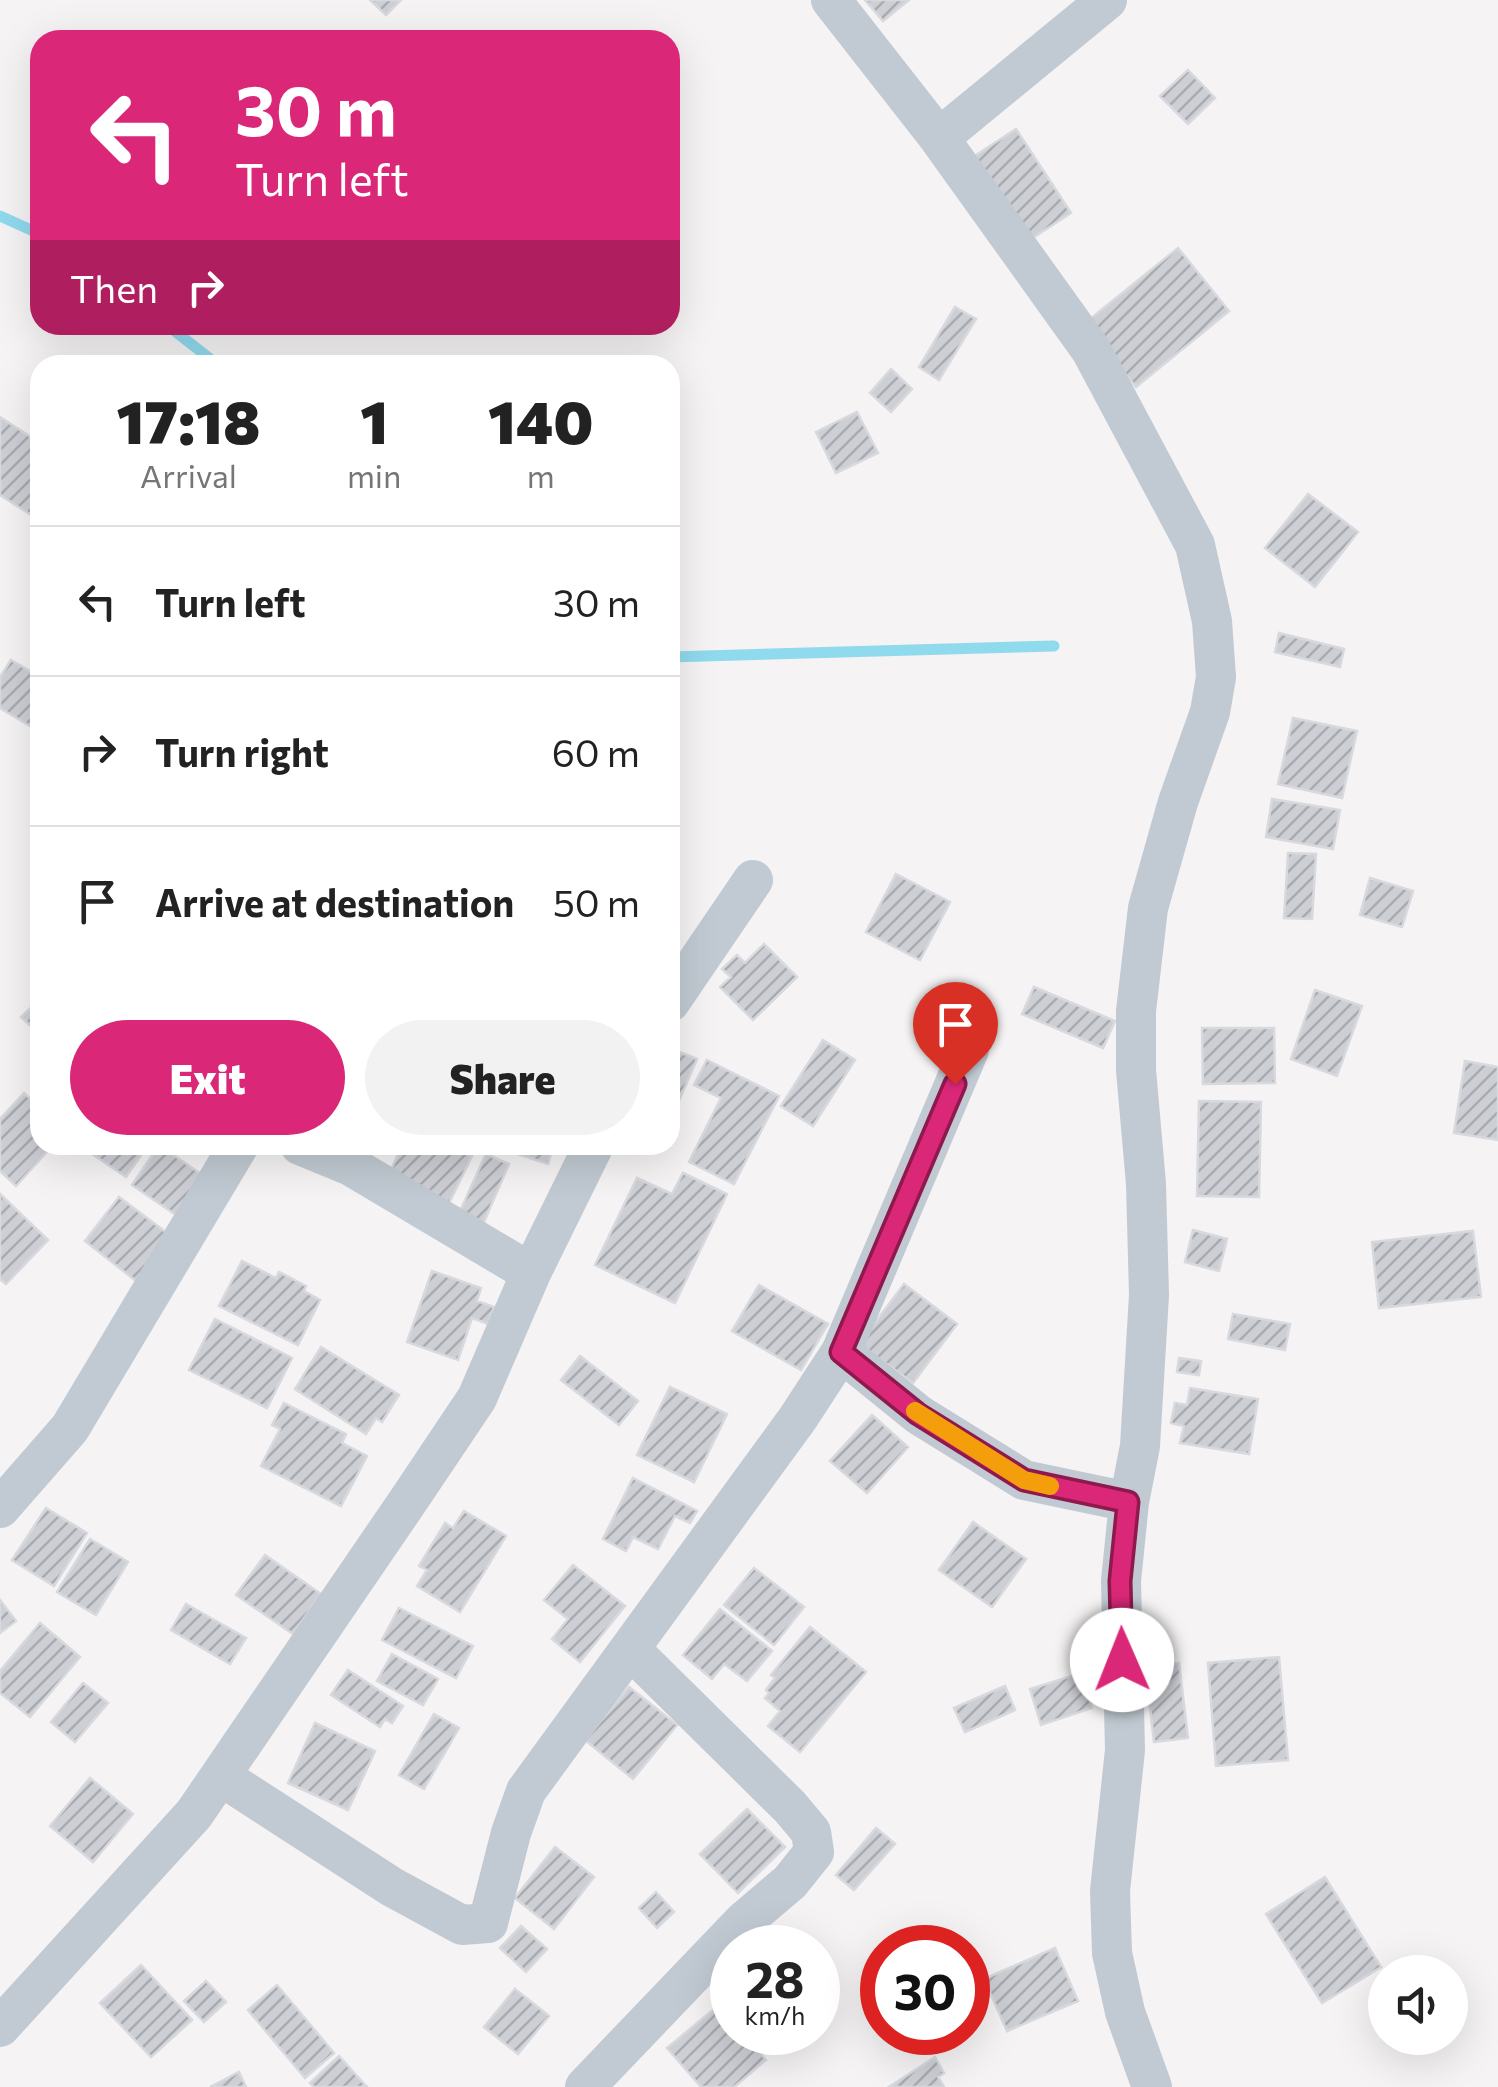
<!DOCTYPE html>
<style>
body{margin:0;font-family:Commissioner,sans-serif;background:#f2f2f2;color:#222;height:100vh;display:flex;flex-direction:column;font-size:38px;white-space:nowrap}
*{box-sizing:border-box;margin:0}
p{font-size:32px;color:#767676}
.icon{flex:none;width:55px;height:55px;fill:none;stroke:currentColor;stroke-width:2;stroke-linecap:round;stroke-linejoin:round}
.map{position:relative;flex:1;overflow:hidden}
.drawer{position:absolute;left:30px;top:355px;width:650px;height:800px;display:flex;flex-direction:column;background:#fff;border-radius:30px;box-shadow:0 10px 40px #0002}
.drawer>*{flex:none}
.hud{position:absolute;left:30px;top:30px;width:650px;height:305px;border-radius:30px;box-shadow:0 10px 40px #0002;background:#db2777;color:#fff;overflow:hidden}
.controls{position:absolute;left:1368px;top:1955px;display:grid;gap:20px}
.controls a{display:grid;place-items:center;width:100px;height:100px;border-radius:50%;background:#fff;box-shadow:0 10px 40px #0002;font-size:50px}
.speed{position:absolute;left:710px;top:1925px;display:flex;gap:20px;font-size:50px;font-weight:700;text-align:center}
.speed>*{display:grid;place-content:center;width:130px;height:130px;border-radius:50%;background:#fff;box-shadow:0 10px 40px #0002;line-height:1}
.speed small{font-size:25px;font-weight:400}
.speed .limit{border:15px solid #d22;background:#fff;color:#111}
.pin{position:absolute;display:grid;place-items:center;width:85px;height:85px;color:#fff;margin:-102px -42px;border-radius:50% 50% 50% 0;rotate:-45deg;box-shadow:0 0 10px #0007}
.pin .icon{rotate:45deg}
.me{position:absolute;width:110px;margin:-55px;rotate:359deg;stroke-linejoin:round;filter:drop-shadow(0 0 8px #0008)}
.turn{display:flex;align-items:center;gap:35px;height:210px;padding:0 40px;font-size:45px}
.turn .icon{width:130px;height:130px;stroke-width:2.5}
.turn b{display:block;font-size:70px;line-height:85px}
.then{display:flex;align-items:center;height:95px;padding:0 40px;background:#0003;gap:20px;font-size:38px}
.eta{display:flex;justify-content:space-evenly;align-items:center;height:170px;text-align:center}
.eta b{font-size:60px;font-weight:800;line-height:70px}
.action{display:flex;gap:20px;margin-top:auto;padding:20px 40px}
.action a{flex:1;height:115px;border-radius:60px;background:#db2777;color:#fff;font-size:40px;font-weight:800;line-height:115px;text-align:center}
.action a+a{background:#f2f2f2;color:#222}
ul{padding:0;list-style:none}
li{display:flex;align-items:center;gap:30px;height:150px;padding:0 40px;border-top:2px solid #e0e0e0}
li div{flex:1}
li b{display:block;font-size:38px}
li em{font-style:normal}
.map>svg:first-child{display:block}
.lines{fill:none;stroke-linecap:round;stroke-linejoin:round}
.stream{stroke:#90daee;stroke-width:11}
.building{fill:url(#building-hatch);stroke:#d7d9de;stroke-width:2.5}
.minor{stroke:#c1cad2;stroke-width:40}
.route-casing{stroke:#8e194d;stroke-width:25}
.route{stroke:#db2777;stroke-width:18}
.slow{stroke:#f59e0b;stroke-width:18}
</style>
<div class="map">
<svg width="1498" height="2087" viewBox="0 0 1498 2087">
<defs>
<pattern id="building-hatch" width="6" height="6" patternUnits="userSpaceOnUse" patternTransform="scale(2.5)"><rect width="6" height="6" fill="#cdcfd5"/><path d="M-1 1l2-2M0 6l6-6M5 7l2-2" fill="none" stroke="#a8abb0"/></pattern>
</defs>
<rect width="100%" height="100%" fill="#f5f3f3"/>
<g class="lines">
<path class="stream" d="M0,216L40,234
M167,325L218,365
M670,657L1054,646"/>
</g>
<path class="building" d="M370,0H401L386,15Z
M865,0H909L883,21Z
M1188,70L1215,98L1188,124L1160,96Z
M1016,129L1071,213L1028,241L973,157Z
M1178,248L1229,311L1136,387L1084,324Z
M955,307L976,319L939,380L919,367Z
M891,369L912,389L891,412L870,393Z
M857,412L878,453L836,473L816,432Z
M0,417L40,443V501L31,515L0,495Z
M1308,494L1358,532L1315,587L1265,548Z
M1279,633L1344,649L1340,667L1275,652Z
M11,660L40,677V732L0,708V677Z
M1293,718L1357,731L1342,798L1278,784Z
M1272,799L1340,810L1333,849L1266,837Z
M1288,853L1316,854L1312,919L1284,918Z
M896,874L950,902L920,960L866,932Z
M1370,878L1413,891L1402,927L1360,915Z
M764,944L797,977L753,1020L720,987L731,977L722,969L737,955L745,963Z
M1034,987L1115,1021L1103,1048L1022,1014Z
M1315,990L1362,1006L1337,1076L1291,1059Z
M40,999V1035L21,1017Z
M1202,1028H1274L1275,1083L1203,1084Z
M823,1040L855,1060L813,1126L781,1106Z
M677,1051L697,1059L675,1110L670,1107V1068Z
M707,1060L779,1096L734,1184L689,1162L721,1098L694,1085Z
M1465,1061L1498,1067V1140L1454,1133Z
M24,1093L40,1107V1145H53L16,1186L0,1171V1119Z
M1199,1101L1261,1102L1259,1197L1197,1196Z
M79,1145H148L126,1177Z
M159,1145L207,1178L179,1217L132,1185Z
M402,1145H449L472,1156L447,1207L387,1179Z
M500,1145H554L548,1164L499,1148Z
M486,1154L509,1164L481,1229L457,1218Z
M683,1173L727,1194L675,1303L595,1265L637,1178L672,1194Z
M0,1194L48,1240L6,1284L0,1279Z
M119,1197L171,1236L136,1281L85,1241Z
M1193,1230L1227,1239L1219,1271L1185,1262Z
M1473,1231L1481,1297L1379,1308L1372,1242Z
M242,1261L276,1278L279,1272L306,1286L304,1291L320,1300L298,1345L219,1306Z
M432,1271L481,1288L477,1301L494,1307L488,1324L472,1318L458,1360L407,1342Z
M904,1284L957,1324L913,1383L859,1344Z
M759,1285L828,1324L801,1370L732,1331Z
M1233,1314L1290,1324L1285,1350L1228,1339Z
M215,1319L292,1358L267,1408L189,1370Z
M321,1347L399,1395L382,1422L376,1418L366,1434L295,1389Z
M580,1356L638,1401L619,1425L561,1380Z
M1179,1358L1201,1361L1199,1375L1177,1372Z
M670,1387L727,1414L694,1482L637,1455Z
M1190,1388L1258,1399L1249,1454L1180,1443L1184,1426L1171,1423L1175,1403L1187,1405Z
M284,1403L346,1434L342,1443L367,1456L341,1506L261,1466L280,1429L272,1425Z
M872,1415L908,1447L867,1493L830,1461Z
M633,1478L697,1511L690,1523L675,1516L658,1549L633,1537L626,1551L603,1539Z
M46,1508L87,1533L54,1586L12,1560Z
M464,1511L506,1536L460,1612L417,1586L427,1570L419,1566L445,1523L453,1528Z
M973,1522L1026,1559L992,1607L939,1570Z
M90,1539L128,1562L96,1615L57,1592Z
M265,1555L321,1594L293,1634L236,1595Z
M573,1565L625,1606L580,1662L552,1639L568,1619L544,1600Z
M754,1568L804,1607L774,1645L724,1605Z
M0,1600L16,1621L0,1633Z
M186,1604L246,1638L230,1664L171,1630Z
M399,1608L473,1646L456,1678L382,1640Z
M720,1609L772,1651L747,1681L724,1664L712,1679L683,1655Z
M40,1623L80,1657L30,1717L0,1693V1671Z
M810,1627L866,1672L800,1752L768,1726L780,1711L765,1698L769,1693L766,1690L775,1678L771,1675Z
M392,1654L438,1679L423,1705L377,1681Z
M1279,1657L1288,1760L1216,1766L1208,1663Z
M1179,1663L1188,1738L1154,1742L1145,1667Z
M348,1670L403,1706L392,1723L385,1719L380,1727L331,1695Z
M1081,1673L1092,1708L1041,1725L1030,1689Z
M83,1683L108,1703L75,1742L51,1722Z
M1005,1686L1015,1710L965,1732L954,1708Z
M629,1687L677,1725L633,1779L585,1740Z
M434,1714L459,1728L424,1789L399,1775Z
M315,1723L375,1751L348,1810L288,1783Z
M90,1778L133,1814L93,1862L50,1826Z
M747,1809L785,1847L738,1893L700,1854Z
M876,1828L895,1844L854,1890L836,1875Z
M555,1847L594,1877L554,1929L515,1898Z
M1325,1877L1381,1967L1322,2003L1266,1914Z
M656,1892L674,1912L657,1928L639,1908Z
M521,1926L547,1949L526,1972L500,1948Z
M1055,1948L1078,2001L1007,2031L984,1979Z
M141,1965L192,2020L151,2057L100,2003Z
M206,1981L226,2002L204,2022L184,2001Z
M277,1985L334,2053L305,2078L248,2010Z
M515,1989L549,2016L518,2054L484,2027Z
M719,2005L732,2021V2032H743L766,2060L734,2087H701L667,2048Z
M339,2056L367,2087H314L310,2083Z
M935,2057L944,2073L938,2077L944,2087H889Z
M239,2072L246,2087H210Z"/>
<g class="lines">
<path class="minor" d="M831,0L939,138L1091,350L1195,545L1212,621L1216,677L1210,712L1178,802L1148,908L1136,1011V1070L1146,1184L1149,1295L1140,1446L1129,1502L1121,1581L1125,1750L1110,1891L1112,1953L1125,2012L1152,2087
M939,138L1107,0
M670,1002L753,880
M300,1145L351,1166L531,1273
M841,1352L919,1415L1024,1480L1129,1502
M0,1508L70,1428L239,1145
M222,1777L392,1887L462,1925L488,1923L511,1833L526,1791L798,1418L841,1352L969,1050
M0,2027L194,1814L410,1498L477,1398L531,1273L594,1145
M585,2087L743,1922L790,1882L814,1852L811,1832L790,1807L631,1650"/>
</g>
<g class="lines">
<defs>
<path id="route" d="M955,1084L841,1352L918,1414L1024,1480L1128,1502L1120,1581L1122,1660"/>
</defs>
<use href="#route" class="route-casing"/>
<use href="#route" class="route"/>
<path class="slow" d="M915,1411L1024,1480L1050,1486"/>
</g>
</svg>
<div class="controls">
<a><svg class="icon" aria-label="sound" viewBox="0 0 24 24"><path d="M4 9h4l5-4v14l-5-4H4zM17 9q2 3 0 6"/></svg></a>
</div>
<div class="speed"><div>28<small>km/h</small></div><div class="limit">30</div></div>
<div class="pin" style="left:955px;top:1084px;background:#d93025"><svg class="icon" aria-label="arrive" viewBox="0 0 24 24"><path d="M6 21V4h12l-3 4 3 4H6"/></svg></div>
<svg class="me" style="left:1122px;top:1660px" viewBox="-20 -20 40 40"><circle r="19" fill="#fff"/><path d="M0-13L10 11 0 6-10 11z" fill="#db2777"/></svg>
<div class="hud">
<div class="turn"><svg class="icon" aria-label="left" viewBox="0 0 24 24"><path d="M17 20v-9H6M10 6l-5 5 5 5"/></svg><div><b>30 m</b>Turn left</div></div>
<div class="then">Then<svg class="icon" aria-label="right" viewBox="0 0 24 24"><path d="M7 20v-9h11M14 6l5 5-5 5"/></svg></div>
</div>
<section class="drawer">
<div class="eta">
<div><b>17:18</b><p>Arrival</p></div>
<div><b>1</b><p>min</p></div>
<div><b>140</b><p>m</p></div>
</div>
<ul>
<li><svg class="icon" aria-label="left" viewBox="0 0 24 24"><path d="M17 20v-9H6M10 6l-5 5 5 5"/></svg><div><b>Turn left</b></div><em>30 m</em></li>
<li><svg class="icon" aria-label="right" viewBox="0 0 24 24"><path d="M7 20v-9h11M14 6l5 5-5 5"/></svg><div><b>Turn right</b></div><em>60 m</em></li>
<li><svg class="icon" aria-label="arrive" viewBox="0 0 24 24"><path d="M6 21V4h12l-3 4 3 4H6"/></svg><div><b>Arrive at destination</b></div><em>50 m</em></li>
</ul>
<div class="action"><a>Exit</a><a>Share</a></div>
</section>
</div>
